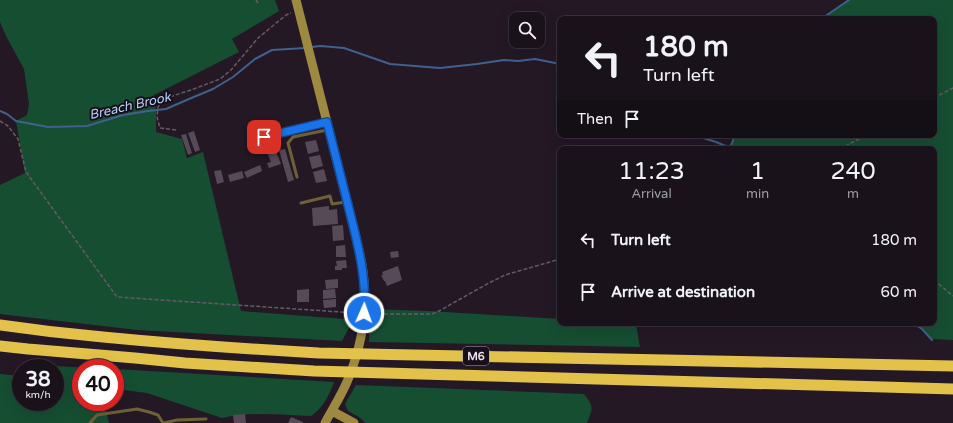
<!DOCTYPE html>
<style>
body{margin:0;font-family:"Varela Round",sans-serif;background:#272028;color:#f1f3f6;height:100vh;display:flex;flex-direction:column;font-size:15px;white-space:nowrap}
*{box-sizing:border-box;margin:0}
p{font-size:13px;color:#9f9ea3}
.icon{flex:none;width:22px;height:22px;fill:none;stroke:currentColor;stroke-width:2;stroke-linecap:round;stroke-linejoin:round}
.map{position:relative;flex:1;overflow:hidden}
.details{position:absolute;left:557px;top:146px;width:380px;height:180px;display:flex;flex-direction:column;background:#1a121b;border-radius:8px;box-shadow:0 4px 16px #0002,0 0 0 1px #38323a}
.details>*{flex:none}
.top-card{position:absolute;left:557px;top:16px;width:380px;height:122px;border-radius:8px;box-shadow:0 4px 16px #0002,0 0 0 1px #38323a;background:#1a121b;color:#f1f3f6;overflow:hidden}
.controls{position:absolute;left:509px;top:12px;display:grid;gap:8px}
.controls a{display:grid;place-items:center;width:36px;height:36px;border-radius:8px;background:#1a121b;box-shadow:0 4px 16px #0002,0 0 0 1px #38323a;font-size:20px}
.speed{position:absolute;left:12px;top:359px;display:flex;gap:8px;font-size:20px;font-weight:700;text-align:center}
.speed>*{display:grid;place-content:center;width:52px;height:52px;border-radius:50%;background:#1a121b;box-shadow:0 4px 16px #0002,0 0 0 1px #38323a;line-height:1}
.speed small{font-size:10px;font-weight:400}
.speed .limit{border:6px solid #d22;background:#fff;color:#111}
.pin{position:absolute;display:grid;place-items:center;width:34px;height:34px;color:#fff;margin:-17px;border-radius:8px;box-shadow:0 2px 6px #0006}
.me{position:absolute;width:44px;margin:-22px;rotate:2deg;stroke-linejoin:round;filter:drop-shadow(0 0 3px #0008)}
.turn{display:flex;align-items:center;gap:14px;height:84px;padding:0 20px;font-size:18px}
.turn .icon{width:52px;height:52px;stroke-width:2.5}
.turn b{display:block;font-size:28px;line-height:34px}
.then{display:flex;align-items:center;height:38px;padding:0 20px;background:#0003;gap:8px;font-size:15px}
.eta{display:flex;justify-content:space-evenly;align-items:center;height:68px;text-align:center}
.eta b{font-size:24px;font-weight:600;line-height:28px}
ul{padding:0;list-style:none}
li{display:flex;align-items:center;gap:12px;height:52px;padding:0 20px}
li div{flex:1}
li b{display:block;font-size:15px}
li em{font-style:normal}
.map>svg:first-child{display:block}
.green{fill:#164e32}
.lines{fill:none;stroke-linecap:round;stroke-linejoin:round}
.stream{stroke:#40608d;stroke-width:2}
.building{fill:#574a58}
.path{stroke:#655b66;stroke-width:1.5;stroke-dasharray:4 2;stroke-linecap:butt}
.lane{stroke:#6e6136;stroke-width:3}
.secondary{stroke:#9d8940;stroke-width:9}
.highway{stroke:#e2c24a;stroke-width:11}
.route-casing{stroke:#114b97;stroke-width:10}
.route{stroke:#1a73e8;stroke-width:7}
.labels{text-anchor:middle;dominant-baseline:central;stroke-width:4;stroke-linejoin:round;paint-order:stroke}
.shield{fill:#190f1b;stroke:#aba3ad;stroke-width:1}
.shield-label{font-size:11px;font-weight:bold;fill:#eae2eb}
.water-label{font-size:13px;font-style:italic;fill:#b3d1fa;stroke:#190f1b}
</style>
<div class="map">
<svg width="953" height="423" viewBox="0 0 953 423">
<rect width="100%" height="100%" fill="#231824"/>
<path class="green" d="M0,0H275L279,11L232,39L239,52L154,95L156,110V132L182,139L187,158L203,152L241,311L344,319L350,326L342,341L137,330L0,314V185L25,173L16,121L27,115L29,104L24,69L6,36L0,22Z
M849,0H953V340L932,339L922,329L913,323H934V149H733L730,148L735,135H934V19H821Z
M370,309L428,311L560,319V323L636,324L640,347L369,342Z
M54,366L92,368H81V402H104L109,423H0V374L21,376V402H55V368H53Z
M115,369L334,382C329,396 323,408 311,416C283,415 250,411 222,418L147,393L115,389Z
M356,385L584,394C594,407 593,408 587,423H366L359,417L348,411L345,404Z"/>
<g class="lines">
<path class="stream" d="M821,19L849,0
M311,47L321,46L344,48L390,64L440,68L477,64L504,60L518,61L535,59L560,64
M0,111L7,114L16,121L48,127L87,126L123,115L148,111L166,109L189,99L213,89L233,77L255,59L272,50L305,48
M694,135L716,142L733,149
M730,148L735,135
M913,323L922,329L932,340"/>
</g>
<path class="building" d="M194,131L200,150L195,152L188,133Z
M186,134L192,153L188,155L181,135Z
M316,140L319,151L308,154L305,142Z
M274,147L281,164L269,168L267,163L271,162L266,150Z
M285,149L294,180L288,182L279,150Z
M320,155L323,166L312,169L309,157Z
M260,165L262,171L247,178L244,172Z
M324,169L327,181L316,183L313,172Z
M221,170L224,182L217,184L214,171Z
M242,171L244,178L230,182L228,175Z
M329,206V210L337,209L338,224L313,226L312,208Z
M343,225L344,240L333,241L332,226Z
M345,245L346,257H336V246Z
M398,251L399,257L391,258L390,252Z
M346,260L347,268H342V270H335V266H337L336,261Z
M398,266L402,280L387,286L385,281H384L381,275H383L382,272Z
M338,279V288L326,289L325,280Z
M309,289V302H297V290Z
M335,289L336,298L323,299V290Z
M336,299V307L324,308L323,300Z
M245,414L246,423H234L233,415Z
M291,417L303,422V423H288Z"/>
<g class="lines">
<path class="path" d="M256,0L258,3
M934,98L953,88
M0,121L8,126L18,139L26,172L117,297L356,313
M176,130L160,128L157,117L158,107L163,100L169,97L191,90L220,79L231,70L258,38L286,15L291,13
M737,149L738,148L741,149
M840,149L866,135
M934,280L953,296
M372,314H432L439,311L487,284L505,275L560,259"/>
<path class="lane" d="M264,137L326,123
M297,177L288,143L293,137L327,130
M301,203L330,196L332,204L346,202
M90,423L97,415L137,409L149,412L158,415L163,423
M164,423L177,420L206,419"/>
<path class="secondary" d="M296,0L352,221C356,238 361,255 363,272C368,307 362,344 349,377C343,393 333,408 325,423
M332,411L354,423"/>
<path class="highway" d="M0,325C34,330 68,334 103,337C175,344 247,349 319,353L953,366
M0,346L28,349L135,358L185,363L314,371L953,389"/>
</g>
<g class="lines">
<defs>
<path id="route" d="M264,137L327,122C334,150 341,178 348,205C357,241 367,276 364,313"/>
</defs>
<use href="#route" class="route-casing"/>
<use href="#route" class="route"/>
</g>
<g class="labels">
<rect class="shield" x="463" y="347" width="26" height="18" rx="3"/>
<g class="shield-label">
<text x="476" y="356">M6</text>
</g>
<g class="water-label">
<text transform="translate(130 106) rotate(-13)">Breach Brook</text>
</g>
</g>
</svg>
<div class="controls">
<a><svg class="icon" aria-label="search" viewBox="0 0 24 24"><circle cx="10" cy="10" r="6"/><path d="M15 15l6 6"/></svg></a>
</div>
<div class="speed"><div>38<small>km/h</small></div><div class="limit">40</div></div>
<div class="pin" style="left:264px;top:137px;background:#d93025"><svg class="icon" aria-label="arrive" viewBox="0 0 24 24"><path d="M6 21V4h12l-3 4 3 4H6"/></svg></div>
<svg class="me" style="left:364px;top:313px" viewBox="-20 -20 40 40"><circle r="17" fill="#1a73e8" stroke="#fff" stroke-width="3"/><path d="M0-11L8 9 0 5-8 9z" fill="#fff"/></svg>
<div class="top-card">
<div class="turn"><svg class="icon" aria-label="left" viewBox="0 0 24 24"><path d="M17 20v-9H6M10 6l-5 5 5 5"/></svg><div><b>180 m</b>Turn left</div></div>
<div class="then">Then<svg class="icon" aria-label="arrive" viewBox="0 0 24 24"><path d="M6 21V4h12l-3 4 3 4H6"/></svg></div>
</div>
<section class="details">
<div class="eta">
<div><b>11:23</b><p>Arrival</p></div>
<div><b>1</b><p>min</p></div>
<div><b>240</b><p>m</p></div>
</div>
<ul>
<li><svg class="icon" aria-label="left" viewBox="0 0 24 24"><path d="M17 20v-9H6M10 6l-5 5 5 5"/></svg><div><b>Turn left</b></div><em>180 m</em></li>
<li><svg class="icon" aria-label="arrive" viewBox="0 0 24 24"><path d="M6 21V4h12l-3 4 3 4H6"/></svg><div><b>Arrive at destination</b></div><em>60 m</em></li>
</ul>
</section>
</div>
